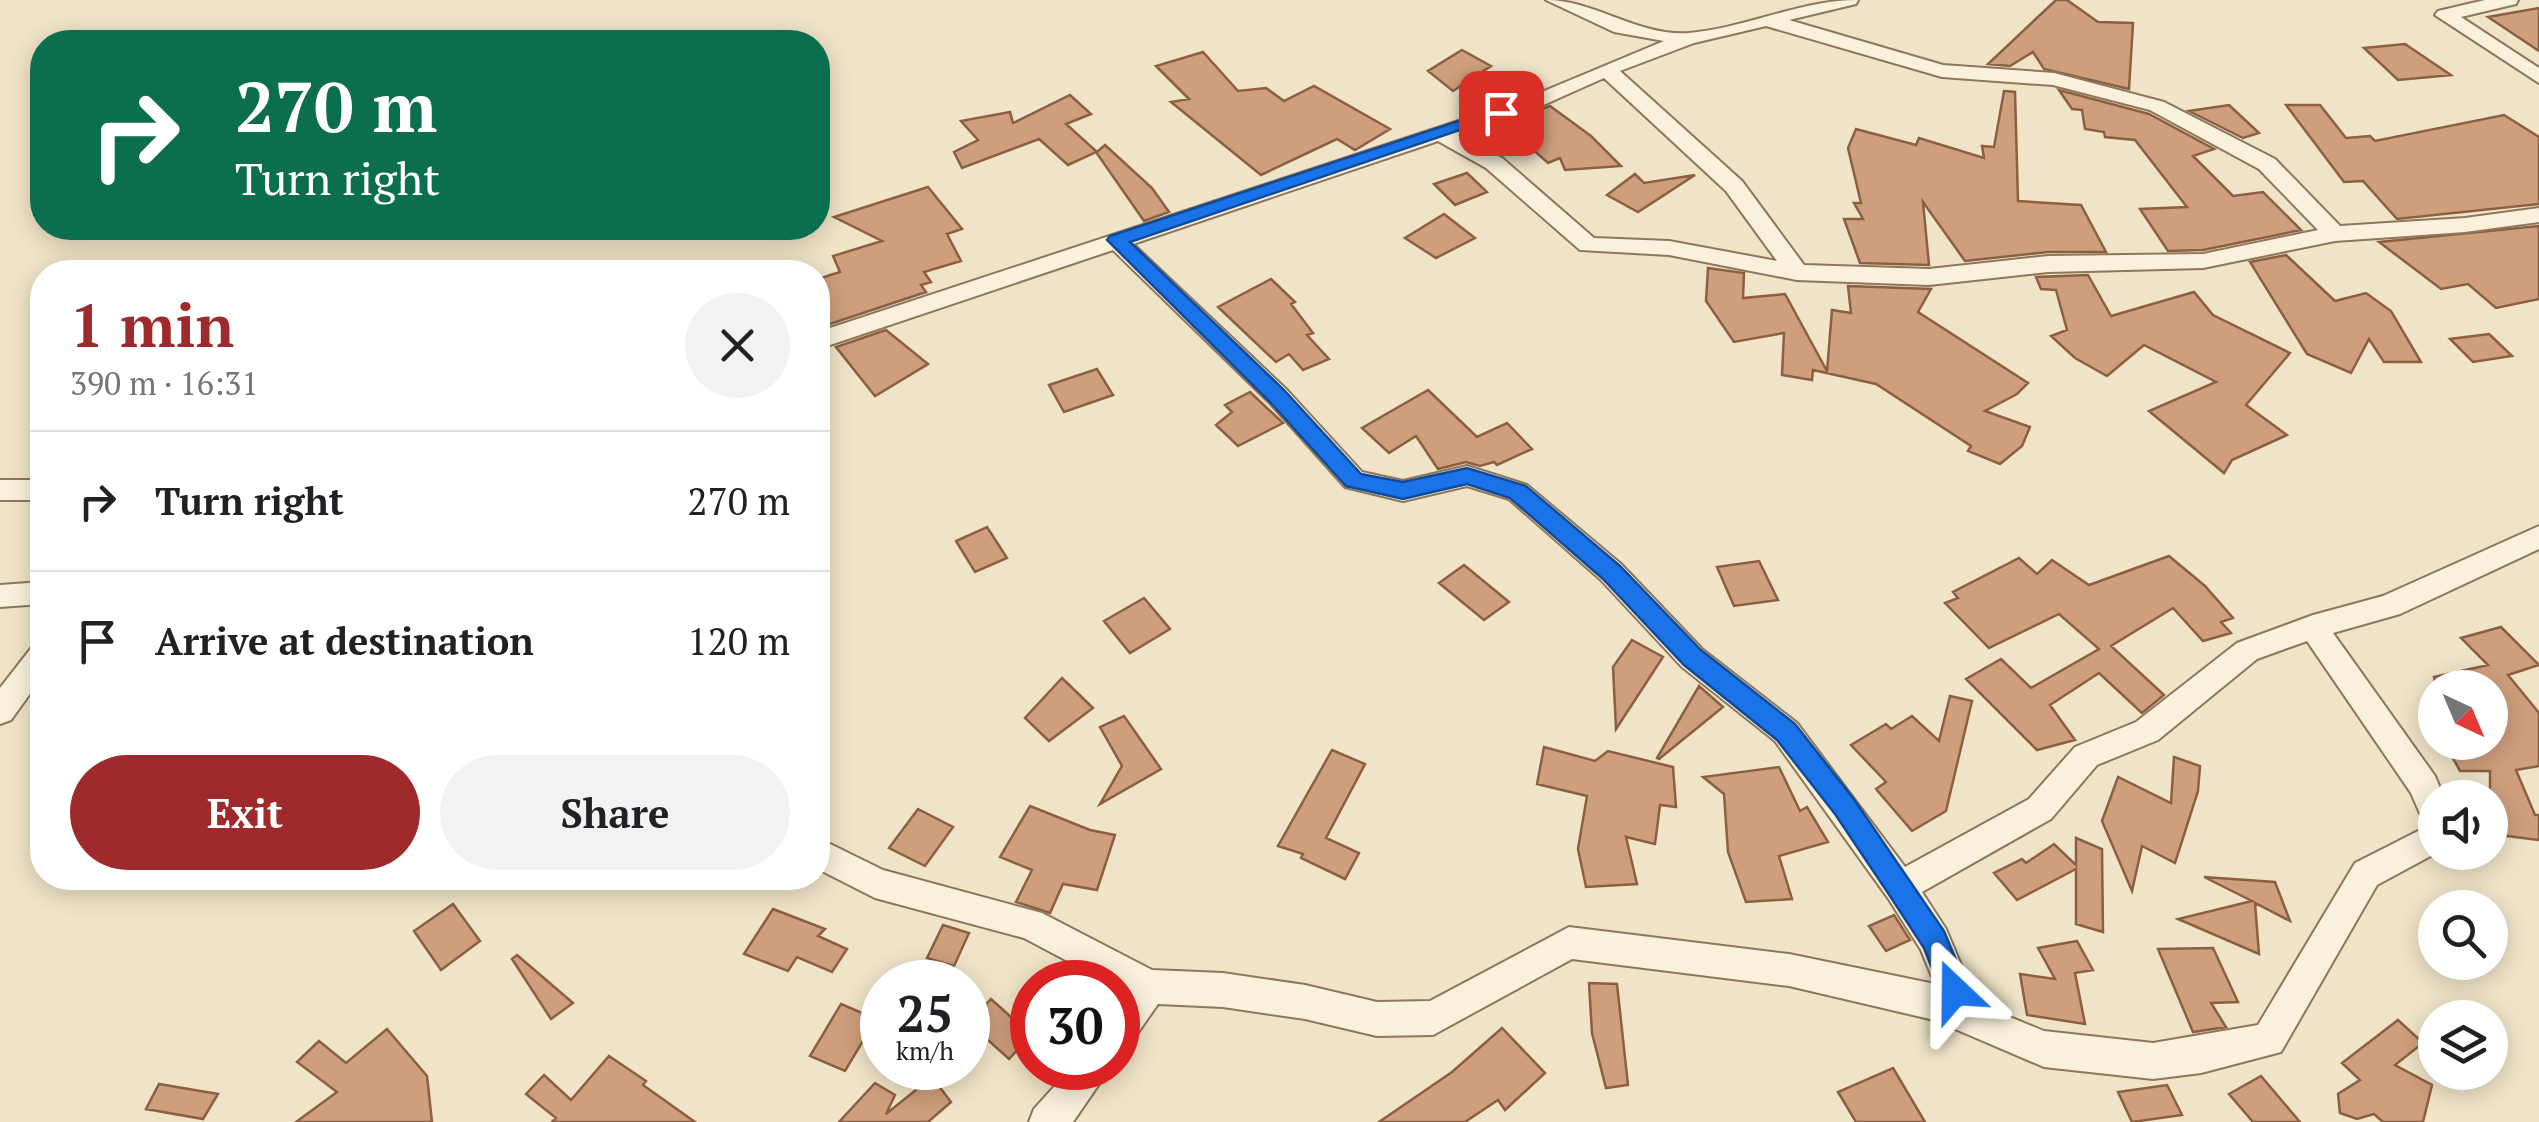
<!DOCTYPE html>
<meta charset="utf-8">
<style>
body{margin:0;font-family:"PT Serif",serif;background:#f2f2f2;color:#202124;height:100vh;display:flex;flex-direction:column;font-size:38px;white-space:nowrap}
*{box-sizing:border-box;margin:0}
p{font-size:32px;color:#757577}
.icon{flex:none;width:55px;height:55px;fill:none;stroke:currentColor;stroke-width:2;stroke-linecap:round;stroke-linejoin:round}
.map{position:relative;flex:1;overflow:hidden}
.details{position:absolute;left:30px;top:260px;width:800px;height:630px;display:flex;flex-direction:column;background:#fff;border-radius:40px;box-shadow:0 5px 25px #0003}
.details>*{flex:none}
.hud{position:absolute;left:30px;top:30px;width:800px;height:210px;border-radius:40px;box-shadow:0 5px 25px #0003;background:#0b6e4f;color:#fff;overflow:hidden}
.needle{width:65px;rotate:136deg}
.controls{position:absolute;left:2418px;top:670px;display:grid;gap:20px}
.controls a{display:grid;place-items:center;width:90px;height:90px;border-radius:50%;background:#fff;box-shadow:0 5px 25px #0003;font-size:50px}
.speed{position:absolute;left:860px;top:960px;display:flex;gap:20px;font-size:50px;font-weight:700;text-align:center}
.speed>*{display:grid;place-content:center;width:130px;height:130px;border-radius:50%;background:#fff;box-shadow:0 5px 25px #0003;line-height:1}
.speed small{font-size:25px;font-weight:400}
.speed .limit{border:15px solid #d22;background:#fff;color:#111}
.pin{position:absolute;display:grid;place-items:center;width:85px;height:85px;color:#fff;margin:-42px;border-radius:20px;box-shadow:0 5px 15px #0006}
.me{position:absolute;width:110px;margin:-55px;rotate:337deg;stroke-linejoin:round;filter:drop-shadow(0 0 8px #0008)}
.turn{display:flex;align-items:center;gap:35px;height:210px;padding:0 40px;font-size:45px}
.turn .icon{width:130px;height:130px;stroke-width:2.5}
.turn b{display:block;font-size:70px;line-height:85px}
.round{display:grid;place-items:center;flex:none;width:105px;height:105px;border-radius:52px;background:#f2f2f2}
.headline{display:flex;align-items:center;justify-content:space-between;height:170px;padding:0 40px}
h1{font-size:60px;font-weight:700;line-height:75px;color:#9e2a2b}
.action{display:flex;gap:20px;margin-top:auto;padding:20px 40px}
.action a{flex:1;height:115px;border-radius:60px;background:#9e2a2b;color:#fff;font-size:40px;font-weight:700;line-height:115px;text-align:center}
.action a+a{background:#f2f2f2;color:#202124}
ul{padding:0;list-style:none}
li{display:flex;align-items:center;gap:30px;height:140px;padding:0 40px;border-top:2px solid #e0e0e0}
li div{flex:1}
li b{display:block;font-size:38px}
li em{font-style:normal}
.map>svg:first-child{display:block}
.building{fill:#cf9f7d;stroke:#8d5f41;stroke-width:2.5}
.lines{fill:none;stroke-linecap:round;stroke-linejoin:round}
.minor-casing{stroke:#8d765c;stroke-width:4}
.minor{fill:#faf1dc;fill-rule:evenodd}
.route{fill:#1a73e8;stroke:#114b97;stroke-width:2.5}
</style>
<div class="map">
<svg width="2539" height="1122" viewBox="0 0 2539 1122">
<rect width="100%" height="100%" fill="#f0e4c8"/>
<path class="building" d="M2056,0H2067L2098,22L2133,23L2129,89L2044,69L2033,52L2010,66L1988,64Z
M2539,8V51L2488,17Z
M2405,44L2451,75L2398,80L2364,48Z
M1462,50L1491,66L1453,91L1428,71Z
M1203,52L1238,91L1266,88L1284,101L1314,86L1390,129L1355,150L1337,139L1261,175L1171,102L1189,99L1156,66Z
M2059,90L2149,114L2214,149L2193,156L2233,196L2263,192L2301,230L2203,250L2168,251L2140,209L2187,207L2135,140L2105,137L2104,132L2085,129L2082,110L2072,109Z
M2004,91L2015,92L2018,201L2081,205L2106,252H2048L1965,261L1923,202L1929,265L1860,263L1844,219H1863L1854,203H1861L1848,148L1856,129L1916,145L1919,138L1984,158L1982,146L1994,147Z
M1070,95L1091,114L1066,124L1097,152L1105,145L1152,188L1169,212L1144,221L1096,152L1068,165L1039,139L962,168L954,152L978,140L961,121L1010,112L1013,123Z
M2229,105L2259,133L2243,138L2189,111Z
M2286,105H2320L2346,138L2370,136L2375,141L2504,115L2539,137V204L2397,219L2363,181L2344,182Z
M1550,106L1591,136L1621,166L1565,170L1560,158L1548,163L1503,123Z
M1467,173L1487,192L1455,205L1434,184Z
M1635,174L1644,183L1695,175L1638,212L1607,195Z
M928,187L962,229L947,234L961,261L924,272L931,282L921,285L926,292L824,326L818,315V279L840,272L833,256L882,241L834,217Z
M1444,214L1475,238L1436,258L1405,238Z
M2539,226V299L2496,308L2468,284L2441,289L2379,242Z
M2286,255L2335,301L2366,293L2391,311L2421,362H2384L2369,339L2351,373L2307,354L2250,262Z
M1708,268L1744,273L1743,298L1785,294L1827,371L1832,310L1851,313L1848,286L1931,289L1918,312L2028,383L2017,394L1985,411L2030,427L2022,446L2000,464L1968,451L1971,446L1876,384L1813,370L1812,380L1782,375L1784,333L1734,342L1706,301Z
M2088,275L2111,316L2194,292L2213,315L2290,353L2246,405L2287,435L2232,460L2224,473L2149,411L2216,382L2144,345L2107,376L2075,358L2051,336L2067,330L2056,290L2041,289L2036,277Z
M1271,279L1295,302L1291,304L1313,333L1307,335L1329,359L1303,370L1289,354L1276,362L1218,307Z
M886,330L928,364L875,396L836,347Z
M2489,334L2512,356L2473,362L2450,339Z
M1097,369L1113,395L1064,412L1049,385Z
M1428,390L1477,437L1507,423L1532,449L1497,465L1494,462L1480,466L1466,462L1438,469L1416,436L1389,453L1362,428Z
M1250,392L1283,423L1238,446L1216,425L1232,412L1225,405Z
M987,527L1007,558L975,572L956,541Z
M2169,556L2205,586L2233,618L2221,622L2231,633L2203,641L2173,608L2111,646L2164,695L2142,713L2099,673L2050,705L2075,740L2037,750L1966,679L2001,659L2031,688L2099,649L2059,614L1989,648L1945,603L1958,598L1953,592L2019,558L2037,574L2052,560L2089,585Z
M1759,561L1778,600L1734,606L1717,567Z
M1464,565L1509,602L1484,620L1439,583Z
M1144,598L1170,629L1130,653L1104,621Z
M2501,627L2539,665L2508,675L2539,713V766L2516,770L2535,815H2539V840L2499,835L2490,815V771H2460L2444,742H2490V688H2436L2434,677L2488,665L2461,638Z
M1632,640L1663,657L1616,729L1613,667Z
M1062,678L1093,708L1049,741L1025,718Z
M1699,686L1723,707L1659,759L1657,758Z
M1950,696L1972,701L1946,811L1912,831L1876,789L1886,782L1851,745L1886,724L1891,729L1912,716L1939,741Z
M1124,716L1161,769L1100,804L1122,766L1100,727Z
M1544,747L1595,761L1608,751L1673,767L1676,807L1660,805L1655,844L1626,837L1637,884L1586,887L1578,849L1587,796L1537,784Z
M1332,750L1365,764L1326,838L1359,853L1345,879L1301,858L1303,854L1278,846Z
M2174,757L2200,766L2198,791L2175,863L2142,846L2132,891L2102,821L2118,777L2171,803Z
M1779,767L1800,811L1807,807L1828,842L1779,856L1792,899L1746,902L1728,852L1724,794L1703,777Z
M1030,806L1090,830L1115,835L1097,890L1063,884L1050,913L1016,902L1032,870L1000,857Z
M918,809L953,827L925,866L889,848Z
M2076,838L2102,849L2103,932L2076,924V869L2017,900L1994,873L2022,859L2026,863L2054,844L2076,865Z
M2204,877L2275,882L2290,921L2255,903L2259,954L2178,919L2252,901Z
M453,904L480,941L441,970L414,931Z
M773,909L825,929L818,936L847,949L832,972L797,957L788,971L744,954Z
M1894,915L1910,940L1886,951L1869,926Z
M943,925L969,933L954,966L927,958Z
M2077,941L2093,970L2075,973L2085,1024L2027,1015L2020,974L2055,979L2038,948Z
M2213,948L2238,1002L2211,1003L2226,1027L2193,1032L2158,949Z
M517,955L573,1003L551,1019L512,959Z
M1589,983L1617,984L1628,1085L1606,1088L1592,1033Z
M991,999L1031,1035L1009,1059L969,1023Z
M841,1004L876,1019L845,1071L810,1056Z
M2398,1020L2423,1043L2395,1065L2432,1085L2423,1122H2383L2374,1114L2357,1119L2340,1113L2338,1094L2360,1080L2342,1063Z
M1502,1028L1545,1073L1505,1110L1498,1100L1465,1122H1379L1452,1072Z
M387,1029L427,1076L432,1122H296L337,1092L297,1062L319,1041L346,1063Z
M609,1056L646,1081L643,1085L695,1122H552L556,1118L526,1094L544,1075L571,1100Z
M1893,1068L1925,1122H1856L1838,1092Z
M2261,1076L2300,1122H2253L2229,1094Z
M932,1077L951,1102L928,1122H839L875,1083L895,1095L886,1114Z
M159,1084L218,1094L203,1119L146,1109Z
M2167,1085L2182,1115L2132,1122L2118,1092Z"/>
<g class="lines">
<defs>
<path id="minor" d="M1546,0C1595,0 1639,37 1689,33C1747,28 1800,0 1858,0L1856,4L1789,20L1943,65L2054,73L2164,102L2275,159L2340,226L2465,218L2539,208V222L2465,232L2335,241L2203,268L2048,272L1929,285L1797,280L1669,255L1580,250L1486,168L1438,141L1133,244L1287,390L1362,472L1403,481L1467,466L1527,485L1621,564L1702,649L1797,723L1905,867L2029,799L2075,747L2136,722L2237,643L2313,615L2383,596L2539,526V549L2400,614L2333,633L2435,776L2444,798H2435V852H2438L2377,885L2281,1052L2201,1073L2153,1079L2044,1067L1934,1020L1789,986L1572,959L1433,1035L1377,1036L1305,1019L1223,1007L1158,1004L1130,1044L1118,1049V1003L1125,992L1118,988V982H1107L1024,938L875,898L818,869V838L883,870L1042,913L1152,970L1223,973L1305,985L1377,1002L1430,1001L1569,927L1789,954L1935,984L1921,950L1888,898L1775,741L1682,667L1601,580L1509,499L1467,486L1403,501L1345,487L1269,402L1113,250L818,349V332L1525,99L1664,41L1614,32ZM1766,26L1942,77L2053,85L2150,110L2259,169L2318,230L2203,254L2048,256L1929,269L1804,265L1742,181L1620,71L1694,43ZM1604,78L1726,191L1777,261L1669,241L1594,238L1502,158L1458,135L1539,107ZM2307,641L2411,793L2426,827L2355,863L2258,1025L2153,1043L2044,1031L1968,1000L1972,991L1946,929L1922,892L2051,819L2097,765L2158,740L2257,659Z
M2485,0H2518L2516,4L2461,17L2539,68V83L2435,15L2438,11Z
M0,480H42V500H0Z
M42,582V604L0,607V585Z
M42,643V677L11,720L0,724V688L32,647Z
M1071,1068H1110L1073,1122H1029L1034,1109Z"/>
</defs>
<use href="#minor" class="minor-casing"/>
<use href="#minor" class="minor"/>
</g>
<path class="route" d="M1495,109L1510,113L1130,242L1285,391L1361,474L1403,482L1467,468L1526,486L1620,566L1701,650L1795,724L1853,798L1944,931L1969,991L1965,1001L1955,1005L1945,1001L1924,948L1890,896L1835,814L1777,740L1684,665L1603,579L1510,498L1467,484L1403,499L1346,486L1270,402L1107,240L1110,236Z"/>
</svg>
<div class="controls">
<a><svg class="needle" viewBox="-14 -14 28 28"><path d="M0-13l5 13h-10z" fill="#e53935"/><path d="M0 13l5-13h-10z" fill="#757577"/></svg></a>
<a><svg class="icon" aria-label="sound" viewBox="0 0 24 24"><path d="M4 9h4l5-4v14l-5-4H4zM17 9q2 3 0 6"/></svg></a>
<a><svg class="icon" aria-label="search" viewBox="0 0 24 24"><circle cx="10" cy="10" r="6"/><path d="M15 15l6 6"/></svg></a>
<a><svg class="icon" aria-label="layers" viewBox="0 0 24 24"><path d="M12 4l9 5-9 5-9-5zM3 14l9 5 9-5"/></svg></a>
</div>
<div class="speed"><div>25<small>km/h</small></div><div class="limit">30</div></div>
<div class="pin" style="left:1501px;top:113px;background:#d93025"><svg class="icon" aria-label="arrive" viewBox="0 0 24 24"><path d="M6 21V4h12l-3 4 3 4H6"/></svg></div>
<svg class="me" style="left:1955px;top:991px" viewBox="-20 -20 40 40"><path d="M0-17L14 15 0 8-14 15z" fill="#1a73e8" stroke="#fff" stroke-width="4"/></svg>
<div class="hud">
<div class="turn"><svg class="icon" aria-label="right" viewBox="0 0 24 24"><path d="M7 20v-9h11M14 6l5 5-5 5"/></svg><div><b>270 m</b>Turn right</div></div>
</div>
<section class="details">
<div class="headline"><div><h1>1 min</h1><p>390 m · 16:31</p></div><a class="round"><svg class="icon" aria-label="close" viewBox="0 0 24 24"><path d="M6 6l12 12M18 6L6 18"/></svg></a></div>
<ul>
<li><svg class="icon" aria-label="right" viewBox="0 0 24 24"><path d="M7 20v-9h11M14 6l5 5-5 5"/></svg><div><b>Turn right</b></div><em>270 m</em></li>
<li><svg class="icon" aria-label="arrive" viewBox="0 0 24 24"><path d="M6 21V4h12l-3 4 3 4H6"/></svg><div><b>Arrive at destination</b></div><em>120 m</em></li>
</ul>
<div class="action"><a>Exit</a><a>Share</a></div>
</section>
</div>
